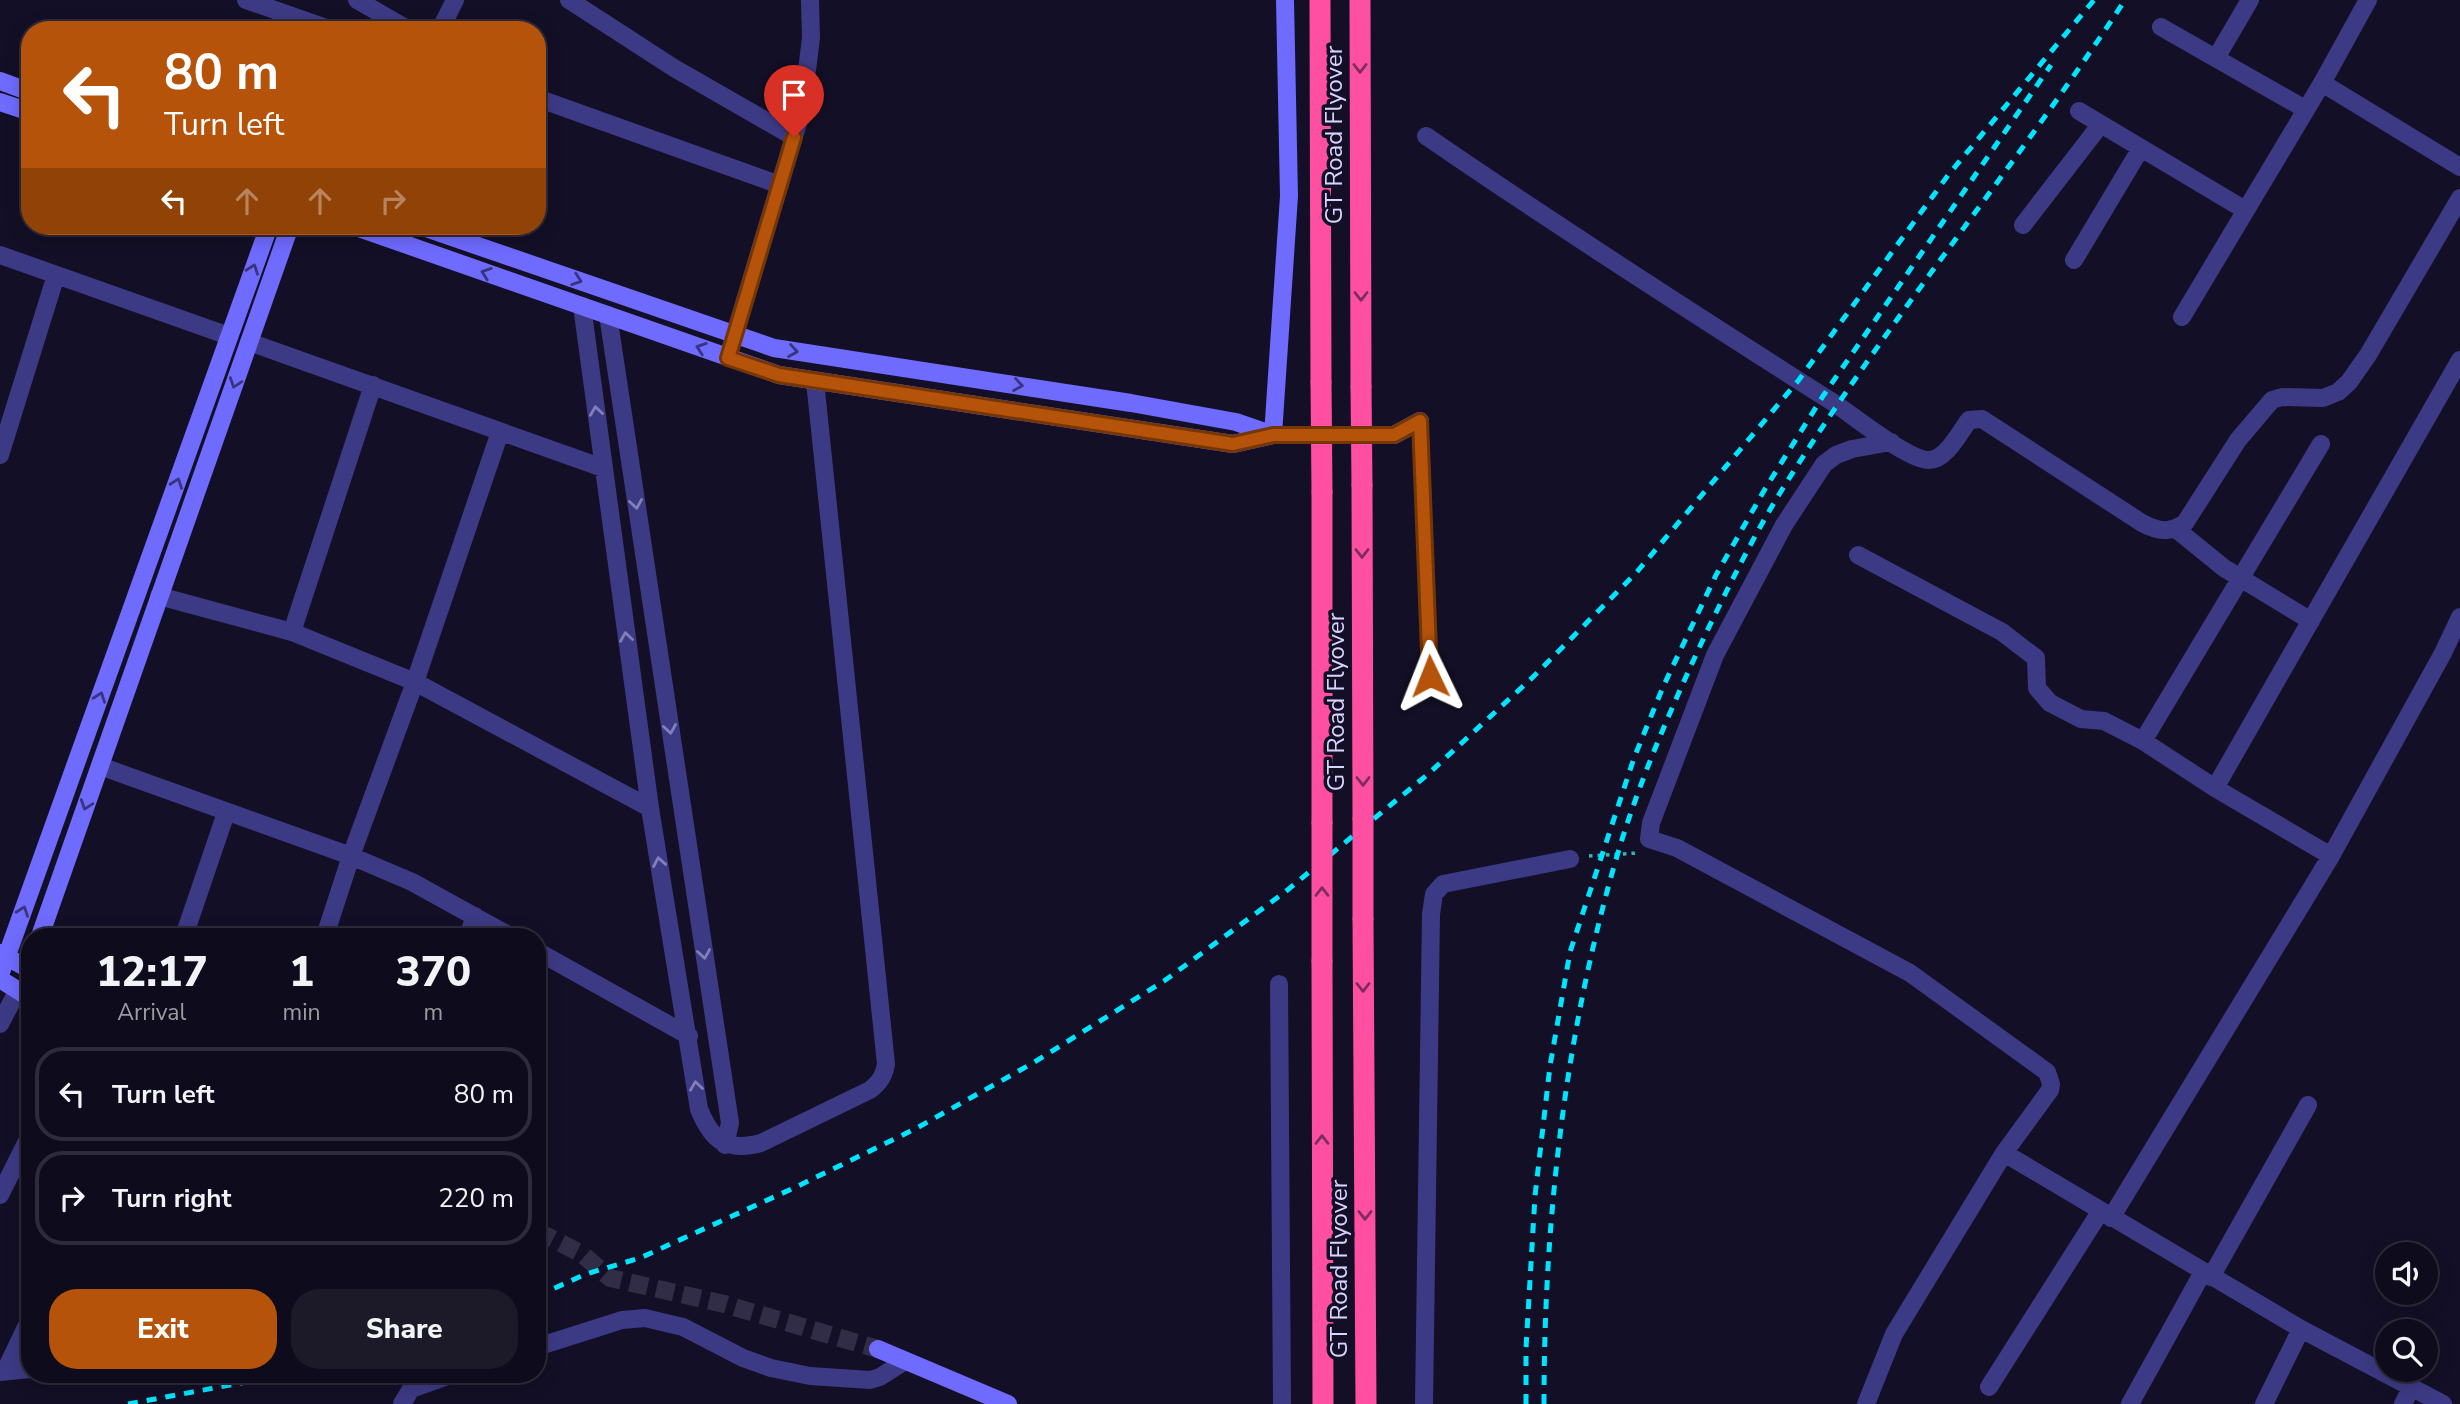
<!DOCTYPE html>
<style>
body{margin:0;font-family:"Nunito Sans",sans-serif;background:#1c1929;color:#f1f3f6;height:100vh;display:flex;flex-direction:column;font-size:26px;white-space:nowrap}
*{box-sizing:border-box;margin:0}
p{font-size:23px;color:#9b9ba3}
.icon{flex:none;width:38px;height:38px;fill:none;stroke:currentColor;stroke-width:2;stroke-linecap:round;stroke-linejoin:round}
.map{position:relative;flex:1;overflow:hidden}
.side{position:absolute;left:21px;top:928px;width:525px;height:455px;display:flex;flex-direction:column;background:#0e0b1c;border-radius:28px;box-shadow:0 4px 18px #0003,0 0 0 2px #2e2b3b}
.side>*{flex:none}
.banner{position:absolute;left:21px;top:21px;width:525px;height:214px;border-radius:28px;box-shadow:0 4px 18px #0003,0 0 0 2px #2e2b3b;background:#b45309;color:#fff;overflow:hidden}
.controls{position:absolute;left:2375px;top:1242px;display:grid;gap:14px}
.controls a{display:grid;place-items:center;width:63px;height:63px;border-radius:50%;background:#0e0b1c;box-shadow:0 4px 18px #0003,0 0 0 2px #2e2b3b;font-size:35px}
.pin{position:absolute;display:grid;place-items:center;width:60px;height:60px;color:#fff;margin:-72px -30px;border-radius:50% 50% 50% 0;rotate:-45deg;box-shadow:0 0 7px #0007}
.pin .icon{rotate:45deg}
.me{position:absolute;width:77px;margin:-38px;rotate:358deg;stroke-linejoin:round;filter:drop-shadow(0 0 5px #0008)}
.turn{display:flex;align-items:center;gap:24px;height:147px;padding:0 28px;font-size:32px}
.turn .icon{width:91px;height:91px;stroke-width:2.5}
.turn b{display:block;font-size:49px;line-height:60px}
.lanes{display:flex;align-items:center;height:66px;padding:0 28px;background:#0003;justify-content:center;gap:35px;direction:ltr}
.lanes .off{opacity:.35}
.eta{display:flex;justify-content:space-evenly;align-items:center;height:119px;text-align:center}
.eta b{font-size:42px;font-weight:800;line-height:49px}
.primary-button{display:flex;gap:14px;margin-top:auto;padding:14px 28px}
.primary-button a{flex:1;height:80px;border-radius:28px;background:#b45309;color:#fff;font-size:28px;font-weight:800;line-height:80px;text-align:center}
.primary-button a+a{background:#1c1929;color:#f1f3f6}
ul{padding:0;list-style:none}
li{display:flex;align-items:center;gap:21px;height:94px;margin:0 14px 10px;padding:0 14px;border:4px solid #2e2b3b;border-radius:28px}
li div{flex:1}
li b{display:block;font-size:26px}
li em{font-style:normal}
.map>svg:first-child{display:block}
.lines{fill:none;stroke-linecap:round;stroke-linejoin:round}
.secondary-tunnel{stroke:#312d47;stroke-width:18;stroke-dasharray:18 9;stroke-linecap:butt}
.path{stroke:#2fb8b0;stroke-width:3.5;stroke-dasharray:3.5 5;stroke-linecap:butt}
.lane{stroke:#3d3a85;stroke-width:9}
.street{stroke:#3d3a85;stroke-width:18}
.secondary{stroke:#6f6bff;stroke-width:18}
.highway{stroke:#ff4fa3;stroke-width:21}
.rail{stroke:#00e5ff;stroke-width:5;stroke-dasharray:10 9;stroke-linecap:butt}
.highway-bridge{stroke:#ff4fa3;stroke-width:21}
.oneway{stroke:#7d2c5e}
.oneway2{stroke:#38347d}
.oneway3{stroke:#837fbc}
.route-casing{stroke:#753606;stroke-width:18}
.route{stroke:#b45309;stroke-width:12}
.labels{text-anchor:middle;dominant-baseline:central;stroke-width:7;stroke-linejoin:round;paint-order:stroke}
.street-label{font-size:24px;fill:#d9d4ff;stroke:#130f26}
</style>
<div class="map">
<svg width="2460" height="1404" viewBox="0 0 2460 1404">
<rect width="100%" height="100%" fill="#130f26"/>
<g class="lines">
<path class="secondary-tunnel" d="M537,1231L582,1254L610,1278L724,1304L878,1349"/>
<path class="path" d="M1589,856L1637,853"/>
<path class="lane" d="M1420,421L1430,676"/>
<path class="street" d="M246,0L332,30
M357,0L409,30
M569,0L674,68L794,137
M2161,27L2305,109
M440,30L455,0
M2216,58L2250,0
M2322,83L2460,167
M537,98L780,185
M2079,111L2245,210
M1426,136C1560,228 1697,316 1834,403C1854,416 1908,460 1929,460C1946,460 1960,432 1969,420L1982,419L2142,523C2159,532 2170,533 2185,523L2238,440L2272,400L2282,397L2323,398L2338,392L2349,382L2368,355L2460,198
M2023,225L2101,124
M0,255L229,336
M2074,260L2141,148
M582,306L650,808L699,1109C712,1141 726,1152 761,1143L870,1090C880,1082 884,1076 886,1064L815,381
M608,315L730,1123L725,1145
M2182,317L2322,83L2368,0
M249,342L603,468
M728,357L802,110L811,38L810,0
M0,455L56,275
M2176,529L2224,568L2311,621
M1858,555L2002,632L2036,658L2037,688L2050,703L2081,719L2104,721L2143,741L2215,788L2331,856
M159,596L292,632L415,682L650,808
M292,632L373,385
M2143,741L2321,444
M100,766L351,856L412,882L510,936
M2215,788L2460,360
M184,936L226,813
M325,936L351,856L415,682L500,432
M468,936L475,916
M537,951L689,1036
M1279,984L1282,1404
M0,1024L18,990
M2004,1153L2301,1329L2443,1404
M0,1195L30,1135
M2111,1218L2331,856L2443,653L2460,617
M2211,1277L2308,1105
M537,1347L622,1320L645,1318L683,1327L743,1358L771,1368L810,1376L870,1380L880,1377L905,1361
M5,1371L30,1319
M0,1372L30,1369
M1989,1387L2100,1212
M402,1404L411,1389L453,1374
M1424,1404L1431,914L1434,894L1443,884L1570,859
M1866,1404L1894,1334L2004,1153L2050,1090L2051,1084L2047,1072L1910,973L1677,848L1649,839L1651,823L1715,655L1784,525L1824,464L1836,455L1852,449L1891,442
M2130,1404L2203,1272
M2264,1404L2301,1329
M2403,1404L2411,1388"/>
<path class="secondary" d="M1285,0L1289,196L1273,435H1394L1420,421
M0,81L30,92
M0,102L30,112
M353,226L779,375L1233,444L1273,435
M420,226L774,348L1131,403L1236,422L1273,435
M40,936L290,226
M0,953L30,970
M0,975L269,226
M0,979L30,998
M878,1349L1008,1404"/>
<path class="highway" d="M1320,0L1321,382
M1360,0L1361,387
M1362,485L1363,819
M1322,823V492
M1363,919L1366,1404
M1322,961L1323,1404"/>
<path class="rail" d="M537,1296L586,1274L640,1258L796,1187L915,1129L1033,1063L1164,981L1285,892L1427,775L1532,678L1636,573L1798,381L1949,174L2094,0
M128,1404L241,1383L276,1374
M1526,1404V1348L1535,1196L1550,1066L1570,952L1634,758L1663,687L1716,575L1765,489L1823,396L2051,65
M1544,1404C1544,1220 1565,1033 1617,856C1640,778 1673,704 1707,631C1730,584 1753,537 1780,493C1886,322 2015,168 2125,0"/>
<path class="highway-bridge" d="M1321,382L1322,492
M1361,387L1362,485
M1363,819V919
M1322,823V961"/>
</g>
<defs><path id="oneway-chevron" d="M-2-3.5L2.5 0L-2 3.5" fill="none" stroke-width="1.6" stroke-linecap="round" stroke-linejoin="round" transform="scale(1.75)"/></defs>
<g class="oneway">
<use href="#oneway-chevron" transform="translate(1360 68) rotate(90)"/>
<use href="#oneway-chevron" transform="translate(1361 296) rotate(90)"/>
<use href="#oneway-chevron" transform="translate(1362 553) rotate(90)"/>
<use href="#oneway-chevron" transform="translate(1363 781) rotate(90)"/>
<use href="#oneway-chevron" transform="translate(1322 892) rotate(-90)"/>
<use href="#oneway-chevron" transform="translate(1363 987) rotate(90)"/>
<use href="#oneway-chevron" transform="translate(1322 1140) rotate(-90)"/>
<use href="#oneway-chevron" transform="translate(1365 1215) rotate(90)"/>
</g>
<g class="oneway2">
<use href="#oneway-chevron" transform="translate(253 269) rotate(-70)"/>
<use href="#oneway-chevron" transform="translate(486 273) rotate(-161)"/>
<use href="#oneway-chevron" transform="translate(577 280) rotate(19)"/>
<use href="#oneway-chevron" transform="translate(701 348) rotate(-161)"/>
<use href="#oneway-chevron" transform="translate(793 351) rotate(9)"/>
<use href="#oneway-chevron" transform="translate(235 383) rotate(109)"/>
<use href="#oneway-chevron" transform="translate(1018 385) rotate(9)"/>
<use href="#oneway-chevron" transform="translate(177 483) rotate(-70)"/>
<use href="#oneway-chevron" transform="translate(100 697) rotate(-70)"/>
<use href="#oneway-chevron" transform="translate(86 805) rotate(109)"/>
<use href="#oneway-chevron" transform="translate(23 911) rotate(-70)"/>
</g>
<g class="oneway3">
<use href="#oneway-chevron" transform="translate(596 411) rotate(-98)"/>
<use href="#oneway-chevron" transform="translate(636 504) rotate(81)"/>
<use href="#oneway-chevron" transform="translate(626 637) rotate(-98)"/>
<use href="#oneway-chevron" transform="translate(670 729) rotate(81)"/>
<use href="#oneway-chevron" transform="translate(659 862) rotate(-100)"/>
<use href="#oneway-chevron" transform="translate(704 954) rotate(81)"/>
<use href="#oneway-chevron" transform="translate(696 1086) rotate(-98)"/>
</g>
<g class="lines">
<defs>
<path id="route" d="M794,137L728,358L779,375L1233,444L1273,435H1394L1420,421L1430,676"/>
</defs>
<use href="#route" class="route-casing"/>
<use href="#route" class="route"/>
</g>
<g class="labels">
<g class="street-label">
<text transform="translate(1334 135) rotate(-90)">GT Road Flyover</text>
<text transform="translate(1336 702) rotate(-90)">GT Road Flyover</text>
<text transform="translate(1339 1269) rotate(-90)">GT Road Flyover</text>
</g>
</g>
</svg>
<div class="controls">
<a><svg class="icon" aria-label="sound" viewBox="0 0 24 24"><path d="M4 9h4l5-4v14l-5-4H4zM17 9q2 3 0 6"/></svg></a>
<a><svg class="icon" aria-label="search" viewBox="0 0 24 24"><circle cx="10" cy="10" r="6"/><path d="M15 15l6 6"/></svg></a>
</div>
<div class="pin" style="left:794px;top:137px;background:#d93025"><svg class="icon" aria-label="arrive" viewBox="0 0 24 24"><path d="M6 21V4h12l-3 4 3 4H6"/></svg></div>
<svg class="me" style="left:1430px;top:676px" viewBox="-20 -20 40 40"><path d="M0-17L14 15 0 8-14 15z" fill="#b45309" stroke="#fff" stroke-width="4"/></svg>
<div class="banner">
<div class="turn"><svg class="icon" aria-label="left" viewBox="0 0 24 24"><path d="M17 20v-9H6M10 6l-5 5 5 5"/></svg><div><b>80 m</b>Turn left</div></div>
<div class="lanes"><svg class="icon" aria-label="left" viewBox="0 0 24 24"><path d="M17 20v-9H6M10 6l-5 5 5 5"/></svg><svg class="icon off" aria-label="ahead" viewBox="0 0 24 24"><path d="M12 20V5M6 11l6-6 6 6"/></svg><svg class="icon off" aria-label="ahead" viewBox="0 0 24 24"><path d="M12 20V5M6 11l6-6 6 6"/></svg><svg class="icon off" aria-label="right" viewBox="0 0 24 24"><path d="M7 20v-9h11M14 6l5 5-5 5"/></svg></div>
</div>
<section class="side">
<div class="eta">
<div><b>12:17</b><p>Arrival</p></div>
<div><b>1</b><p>min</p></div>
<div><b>370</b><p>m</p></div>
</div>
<ul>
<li><svg class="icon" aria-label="left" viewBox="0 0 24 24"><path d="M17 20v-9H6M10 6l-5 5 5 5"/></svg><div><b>Turn left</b></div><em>80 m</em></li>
<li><svg class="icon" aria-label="right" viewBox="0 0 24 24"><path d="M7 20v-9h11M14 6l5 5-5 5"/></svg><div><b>Turn right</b></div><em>220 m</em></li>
</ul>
<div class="primary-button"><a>Exit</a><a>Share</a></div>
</section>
</div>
